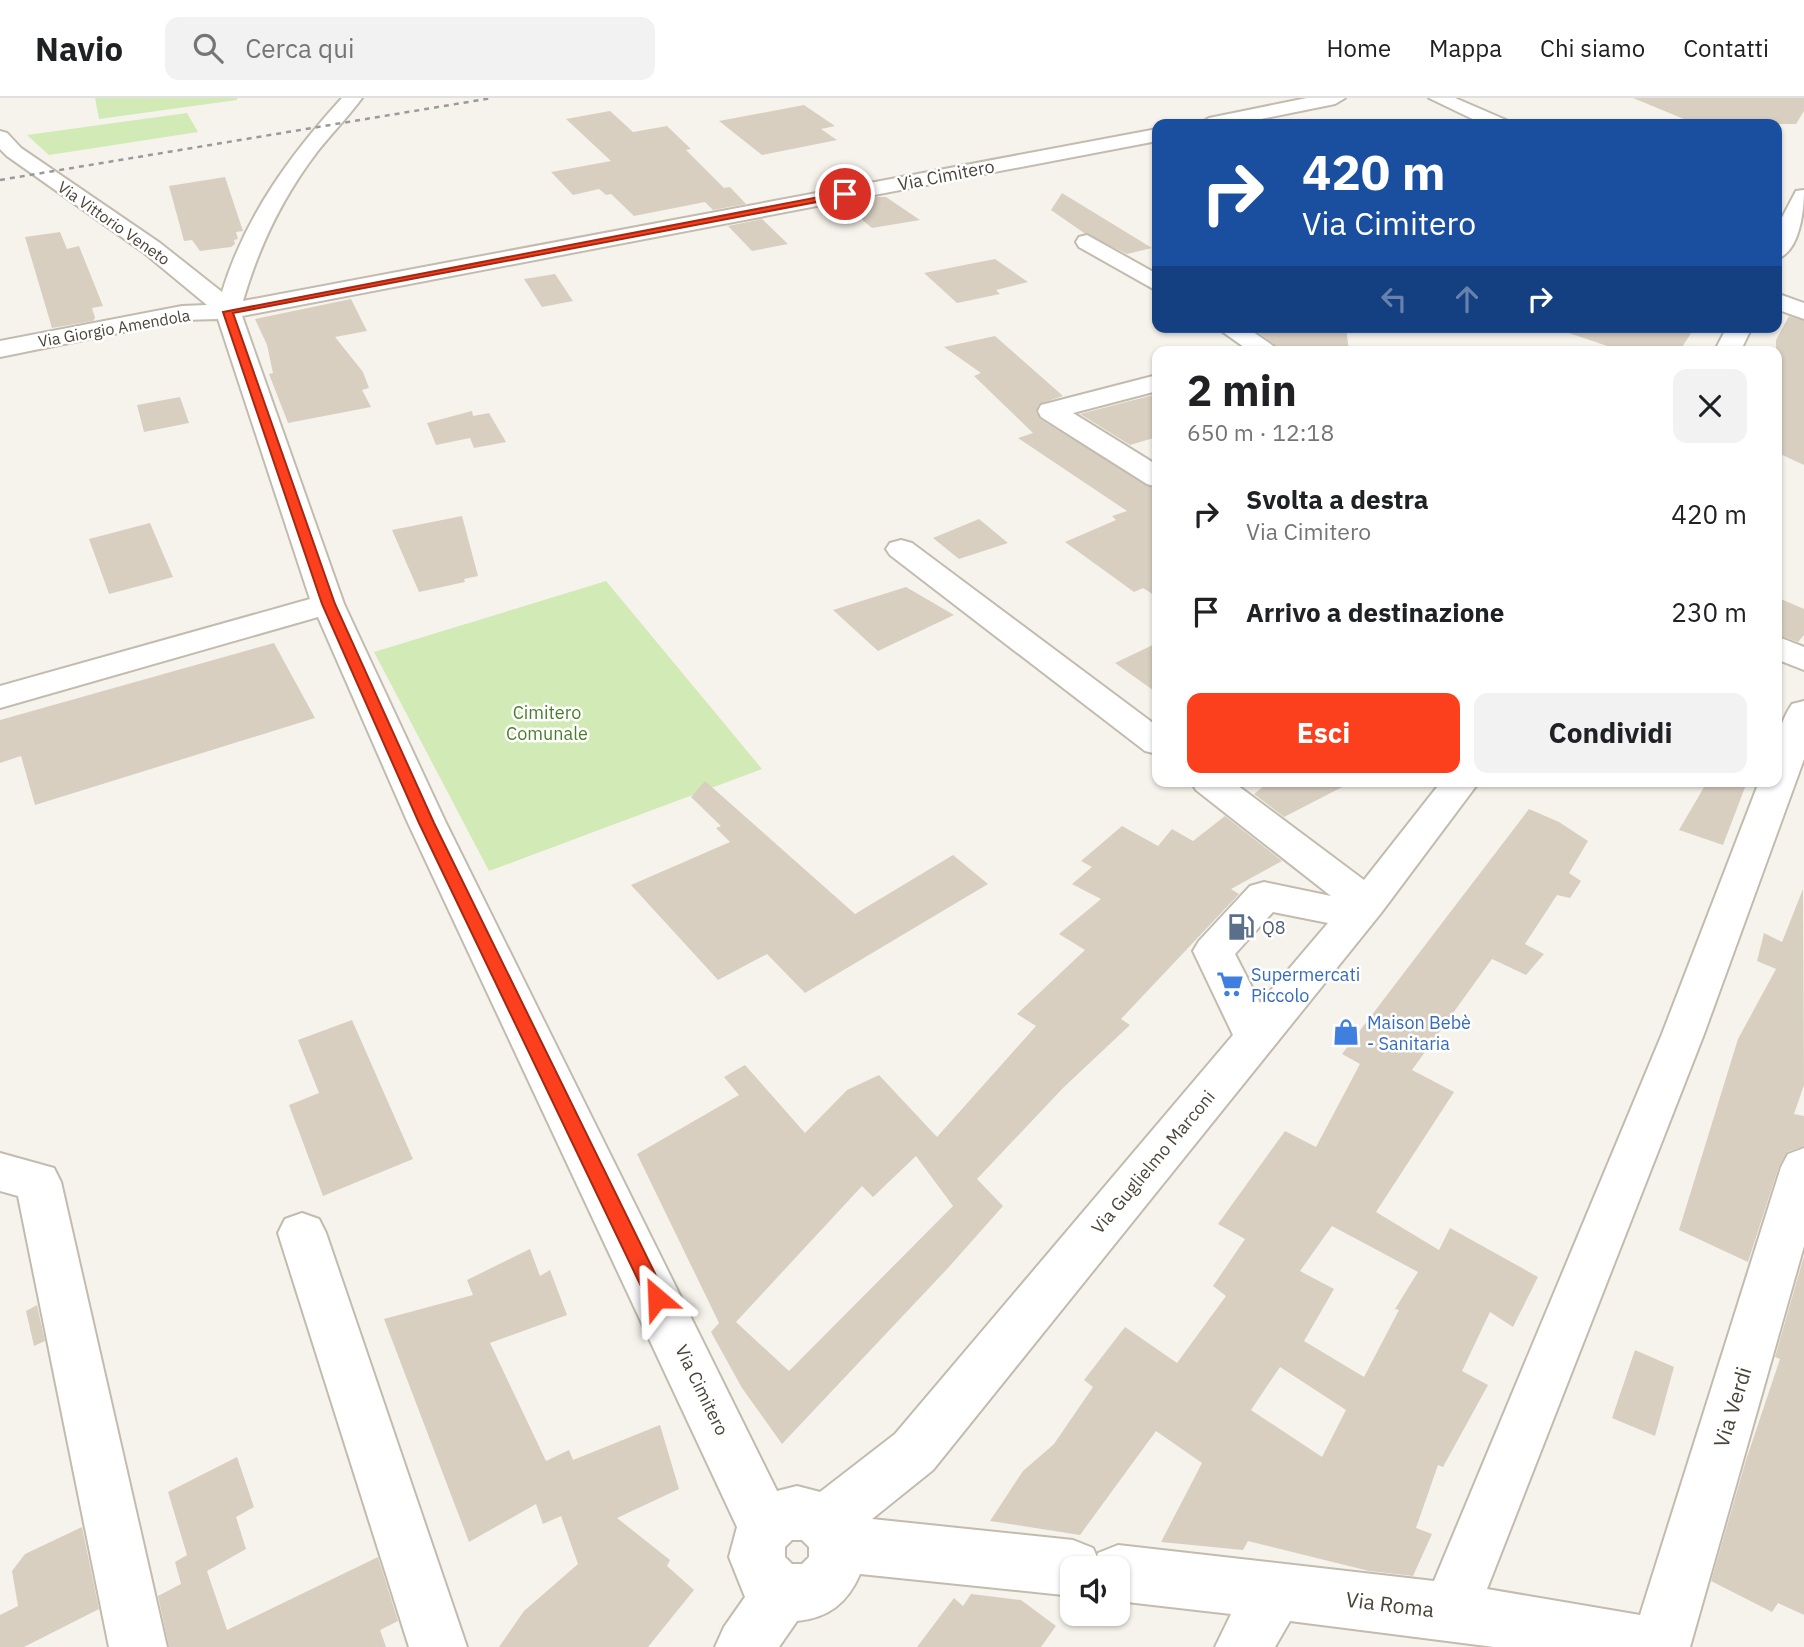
<!DOCTYPE html>
<html lang="it">
<meta charset="utf-8">
<style>
body{margin:0;font-family:"IBM Plex Sans",sans-serif;background:#f2f2f2;color:#202124;height:100vh;display:flex;flex-direction:column;font-size:26px;white-space:nowrap}
*{box-sizing:border-box;margin:0}
p{font-size:23px;color:#757577}
.icon{flex:none;width:38px;height:38px;fill:none;stroke:currentColor;stroke-width:2;stroke-linecap:round;stroke-linejoin:round}
.map{position:relative;flex:1;overflow:hidden}
.panel{position:absolute;left:1152px;top:248px;width:630px;height:441px;display:flex;flex-direction:column;background:#fff;border-radius:14px;box-shadow:0 2px 5px #0004}
.panel>*{flex:none}
.banner{position:absolute;left:1152px;top:21px;width:630px;height:214px;border-radius:14px;box-shadow:0 2px 5px #0004;background:#1a4fa0;color:#fff;overflow:hidden}
.buttons{position:absolute;left:1060px;top:1458px;display:grid;gap:14px}
.buttons a{display:grid;place-items:center;width:70px;height:70px;border-radius:14px;background:#fff;box-shadow:0 2px 5px #0004;font-size:35px}
.pin{position:absolute;display:grid;place-items:center;width:60px;height:60px;color:#fff;margin:-30px;border:4px solid #fff;border-radius:50%;box-shadow:0 2px 7px #0007}
.me{position:absolute;width:77px;margin:-38px;rotate:334deg;stroke-linejoin:round;filter:drop-shadow(0 0 5px #0008)}
.turn{display:flex;align-items:center;gap:24px;height:147px;padding:0 35px;font-size:32px}
.turn .icon{width:91px;height:91px;stroke-width:2.5}
.turn b{display:block;font-size:49px;line-height:60px}
.lanes{display:flex;align-items:center;height:66px;padding:0 35px;background:#0003;justify-content:center;gap:35px;direction:ltr}
.lanes .off{opacity:.35}
.round{display:grid;place-items:center;flex:none;width:74px;height:74px;border-radius:14px;background:#f2f2f2}
.headline{display:flex;align-items:center;justify-content:space-between;height:119px;padding:0 35px}
h1{font-size:42px;font-weight:700;line-height:52px}
.button{display:flex;gap:14px;margin-top:auto;padding:14px 35px}
.button a{flex:1;height:80px;border-radius:14px;background:#fc3f1d;color:#fff;font-size:28px;font-weight:700;line-height:80px;text-align:center}
.button a+a{background:#f2f2f2;color:#202124}
ul{padding:0;list-style:none}
li{display:flex;align-items:center;gap:21px;height:98px;padding:0 35px}
li div{flex:1}
li b{display:block;font-size:26px}
li em{font-style:normal}
header{display:flex;align-items:center;gap:42px;box-sizing:border-box;height:98px;padding:0 35px;background:#fff;border-bottom:2px solid #e0e0e0}
header strong{font-size:33px}
nav{display:flex;gap:38px;margin-inline-start:auto;font-size:24px}
.search{width:490px;height:63px;background:#f2f2f2;display:flex;align-items:center;gap:18px;box-sizing:border-box;padding:0 24px;border-radius:14px;color:#757577;font-size:26px}
.map>svg:first-child{display:block}
.green{fill:#d2eab5}
.building{fill:#d8cfc1;fill-rule:evenodd}
.lines{fill:none;stroke-linecap:round;stroke-linejoin:round}
.minor-casing{stroke:#c2bbae;stroke-width:4}
.minor{fill:#fff;fill-rule:evenodd}
.rail{stroke:#9a9a9a;stroke-width:2.5;stroke-dasharray:5 5;stroke-linecap:butt}
.route{fill:#fc3f1d;stroke:#a42913;stroke-width:2}
.labels{text-anchor:middle;dominant-baseline:central;stroke-width:5;stroke-linejoin:round;paint-order:stroke}
.far-street-label{font-size:16px;fill:#4b4439;stroke:#fff}
.street-label{font-size:18px;fill:#4b4439;stroke:#fff}
.park-label{font-size:18px;fill:#4a7f2a;stroke:#fff}
.service-label{font-size:18px;fill:#4e5e75;stroke:#fff;text-anchor:start}
.shop-label{font-size:18px;fill:#366cbe;stroke:#fff;text-anchor:start}
.near-street-label{font-size:21px;fill:#4b4439;stroke:#fff}
</style>
<header>
<strong>Navio</strong>
<div class="search"><svg class="icon" aria-label="search" viewBox="0 0 24 24"><circle cx="10" cy="10" r="6"/><path d="M15 15l6 6"/></svg>Cerca qui</div>
<nav><a>Home</a><a>Mappa</a><a>Chi siamo</a><a>Contatti</a></nav>
</header>
<div class="map">
<svg width="1804" height="1549" viewBox="0 0 1804 1549">
<rect width="100%" height="100%" fill="#f6f3ec"/>
<path class="green" d="M95,0H237V2L99,21Z
M187,15L198,34L49,57L27,37Z
M606,483L762,671L489,773L374,554Z"/>
<path class="building" d="M1633,0H1804V13L1796,26H1696Z
M804,7L835,28L821,31L837,42L762,57L719,23Z
M610,13L633,34L667,28L691,51L686,52L724,90L730,89L746,106L713,112L705,104L634,118L611,96L606,97L599,91L573,97L551,74L611,63L566,21Z
M225,79L243,133L236,134L238,141L234,142L235,146L231,149L200,153L192,142L184,143L169,88Z
M1062,95L1152,150L1127,156L1084,135L1051,112Z
M877,99H886L920,122L872,130L843,106Z
M762,121L788,146L752,153L728,128Z
M60,134L67,151L79,148L103,208L92,210L95,220L93,223L52,230L25,139Z
M995,161L1028,184L996,192L1000,196L957,205L924,175Z
M555,176L573,203L542,209L524,181Z
M351,201L367,233L335,239L363,274L369,290L362,292L371,309L288,325L269,276L273,275L267,247L255,221Z
M1789,218L1804,223V367L1776,354V242Z
M1251,229H1346L1349,254H1285Z
M1566,229H1695L1679,254H1625L1566,234Z
M995,238L1063,298L1039,306L1036,314L1040,321L1157,393V499L1143,490L1134,494L1065,444L1116,422L1112,418L1127,413L1018,340L1033,335L974,278L981,275L944,249Z
M1157,296V339L1130,347L1080,316Z
M180,299L189,325L144,334L137,307Z
M472,313L473,318L489,315L506,344L474,350L470,340L436,347L427,325Z
M462,418L478,478L464,481L465,484L419,494L392,432Z
M979,421L1008,445L959,461L933,440Z
M150,425L173,479L109,496L89,441Z
M906,489L954,517L878,553L833,512Z
M1776,499L1804,511V537L1798,544L1776,536Z
M274,545L315,620L35,707L21,658L0,665V622Z
M1157,545V595L1115,565Z
M705,683L855,816L953,757L988,786L805,895L767,856L718,882L631,787L730,744L716,730L721,728L691,699Z
M1269,684H1352L1284,719L1254,696Z
M1707,684H1747L1723,747L1679,732Z
M1529,711L1559,724L1588,743L1569,775L1581,783L1570,800L1557,797L1525,846L1544,856L1526,877L1492,861L1412,972L1454,994L1376,1114L1439,1152L1450,1130L1538,1179L1513,1229L1490,1214L1462,1273L1488,1287L1443,1369L1438,1367L1416,1430L1432,1436L1413,1478L1369,1473L1248,1443L1243,1452L1161,1444L1202,1365L1156,1333L1080,1437L990,1423L1023,1373L1054,1346L1093,1289L1084,1282L1125,1229L1177,1265L1226,1198L1213,1188L1245,1141L1218,1126L1285,1033L1316,1049L1360,966L1342,956ZM1332,1128L1418,1174L1395,1211L1399,1212L1364,1279L1304,1243L1334,1191L1300,1173ZM1280,1269L1346,1312L1322,1359L1251,1312Z
M1225,718L1282,763L1231,791L1239,796L1121,921L1130,927L1063,990L977,1081L1003,1108L948,1170L782,1346L742,1290L711,1234L719,1225L637,1056L739,997L724,979L745,967L805,1035L847,992L879,977L937,1039L1036,928L1017,916L1085,852L1059,836L1101,801L1072,786L1092,769L1081,763L1122,728L1158,748L1172,731L1193,743ZM916,1058L953,1108L789,1273L736,1224L862,1088L873,1099Z
M1803,791L1804,987L1794,1016L1804,1018V1048L1787,1054L1779,1068L1748,1164L1679,1132L1738,941L1776,871L1757,863L1764,835L1782,844Z
M352,922L413,1061L323,1098L289,1007L319,995L298,942Z
M530,1151L540,1178L550,1172L567,1217L490,1245L546,1363L569,1352L573,1362L660,1327L679,1391L617,1420L670,1462L667,1468L694,1492L648,1549H499L524,1513L578,1466L561,1418L543,1426L536,1406L469,1444L384,1221L473,1197L467,1182Z
M1804,1158V1517L1778,1505L1772,1514L1711,1483L1746,1362L1780,1261L1775,1259Z
M37,1207L45,1243L34,1248L26,1213Z
M1635,1252L1674,1269L1655,1338L1612,1320Z
M237,1359L254,1409L236,1419L246,1451L207,1473L227,1532L378,1459L398,1523L380,1532L386,1549H169L158,1498L181,1486L175,1464L187,1457L168,1394Z
M82,1429L99,1511L24,1549H0V1517L18,1508L12,1473L25,1456Z
M971,1496L1021,1502L1056,1528L1041,1549H917L954,1500L963,1508Z"/>
<g class="lines">
<defs>
<path id="minor" d="M342,0H362C348,19 331,36 317,54C282,100 259,148 243,203L1157,31V43L242,218L344,506L446,725L777,1393L797,1388L820,1394L895,1336L1233,937L1193,853L1199,843L1250,788L1264,784L1331,798L1196,692L1191,684H1233L1364,782L1441,684H1479L1381,815L933,1372L872,1421L1073,1442L1093,1450L1097,1459L1098,1455L1118,1447L1434,1483L1662,936L1759,684H1776C1776,656 1775,631 1792,606L1804,603V661L1704,936L1487,1491L1640,1517L1781,1069L1788,1056L1804,1050V1148L1690,1549H1494L1290,1523L1275,1549H1215L1231,1516L1118,1503V1470H1073V1498L860,1476C848,1504 829,1520 797,1523L779,1549H715L724,1529L745,1499L729,1459L737,1429L408,725L318,519L0,610V588L310,501L218,221L182,222L0,259V243L182,208L207,207L143,154L7,58L0,51V33L7,35L21,50L160,145L222,194C245,119 289,58 342,0ZM1273,814L1328,825L1260,905L1235,856ZM802,1442L809,1449V1459L802,1466H792L785,1459V1449L792,1442Z
M1307,0H1345L1335,6L1236,26H1199L1209,20Z
M1429,0H1455L1506,22L1509,26H1483Z
M1804,92C1804,112 1800,155 1776,161V131L1796,93Z
M1087,137L1157,176V193L1079,149L1076,144L1079,139Z
M1776,195L1804,205V221L1776,211Z
M1216,229H1246L1282,254H1251Z
M1727,229H1752L1740,254H1714Z
M1157,277V293L1073,315L1157,367V389L1147,386L1041,319L1038,313L1041,307Z
M901,442L912,445L1157,628V656L1145,653L890,457L886,451L890,445Z
M1776,538L1804,549V572L1776,561Z
M0,1055L54,1070L61,1084L167,1549H109L18,1098L0,1093Z
M302,1115L319,1121L326,1135L467,1549H409L278,1135L285,1121Z"/>
</defs>
<use href="#minor" class="minor-casing"/>
<use href="#minor" class="minor"/>
<path class="rail" d="M0,82L492,0"/>
</g>
<path class="route" d="M845,94L848,98L233,215L335,506L434,725L667,1200L664,1207L657,1209L650,1207L419,725L322,506L223,214Z"/>
<defs>
<symbol id="fuel-bare" viewBox="-9 -9 18 18"><path d="M-5.5-6h7V0h2V4h1.3V-2.5L3-4.5l.8-.8L6-3V5H2.5V1h-1V6h-7ZM-4.2-4.7v3.2H.2V-4.7Z" fill="#5c6f8a" stroke="#fff" stroke-width="2.5" paint-order="stroke"/></symbol>
<symbol id="supermarket-bare" viewBox="-9 -9 18 18"><path d="M-6-5.5h2.5l.6 2H6L4.5 2H-2.5L-4.4-4H-6ZM-1.5 3.2a1.3 1.3 0 1 0 .1 0ZM3 3.2a1.3 1.3 0 1 0 .1 0Z" fill="#3f7fe0" stroke="#fff" stroke-width="2.5" paint-order="stroke"/></symbol>
<symbol id="shop-bare" viewBox="-9 -9 18 18"><path d="M-5-2.5h2.3a2.7 3.5 0 0 1 5.4 0H5L5.5 6h-11ZM-1.5-2.5h3a1.5 2.3 0 0 0-3 0Z" fill="#3f7fe0" stroke="#fff" stroke-width="2.5" paint-order="stroke"/></symbol>
</defs>
<g fill-rule="evenodd">
<use href="#fuel-bare" x="1222" y="810" width="38" height="38"/>
<use href="#supermarket-bare" x="1211" y="867" width="38" height="38"/>
<use href="#shop-bare" x="1327" y="915" width="38" height="38"/>
</g>
<g class="labels">
<g class="far-street-label">
<text transform="translate(114 125) rotate(35)">Via Vittorio Veneto</text>
<text transform="translate(114 230) rotate(-10)">Via Giorgio Amendola</text>
</g>
<g class="street-label">
<text transform="translate(946 77) rotate(-11)">Via Cimitero</text>
<text transform="translate(1153 1064) rotate(-50)">Via Guglielmo Marconi</text>
<text transform="translate(702 1292) rotate(64)">Via Cimitero</text>
</g>
<g class="park-label">
<text x="547" y="614">Cimitero<tspan x="547" dy="21">Comunale</tspan></text>
</g>
<g class="service-label">
<text x="1262" y="829">Q8</text>
</g>
<g class="shop-label">
<text x="1251" y="876">Supermercati<tspan x="1251" dy="21">Piccolo</tspan></text>
<text x="1367" y="924">Maison Bebè<tspan x="1367" dy="21">- Sanitaria</tspan></text>
</g>
<g class="near-street-label">
<text transform="translate(1732 1309) rotate(-73)">Via Verdi</text>
<text transform="translate(1390 1506) rotate(7)">Via Roma</text>
</g>
</g>
</svg>
<div class="buttons">
<a><svg class="icon" aria-label="sound" viewBox="0 0 24 24"><path d="M4 9h4l5-4v14l-5-4H4zM17 9q2 3 0 6"/></svg></a>
</div>
<div class="pin" style="left:845px;top:96px;background:#d93025"><svg class="icon" aria-label="arrive" viewBox="0 0 24 24"><path d="M6 21V4h12l-3 4 3 4H6"/></svg></div>
<svg class="me" style="left:657px;top:1200px" viewBox="-20 -20 40 40"><path d="M0-17L14 15 0 8-14 15z" fill="#fc3f1d" stroke="#fff" stroke-width="4"/></svg>
<div class="banner">
<div class="turn"><svg class="icon" aria-label="right" viewBox="0 0 24 24"><path d="M7 20v-9h11M14 6l5 5-5 5"/></svg><div><b>420 m</b>Via Cimitero</div></div>
<div class="lanes"><svg class="icon off" aria-label="left" viewBox="0 0 24 24"><path d="M17 20v-9H6M10 6l-5 5 5 5"/></svg><svg class="icon off" aria-label="ahead" viewBox="0 0 24 24"><path d="M12 20V5M6 11l6-6 6 6"/></svg><svg class="icon" aria-label="right" viewBox="0 0 24 24"><path d="M7 20v-9h11M14 6l5 5-5 5"/></svg></div>
</div>
<section class="panel">
<div class="headline"><div><h1>2 min</h1><p>650 m · 12:18</p></div><a class="round"><svg class="icon" aria-label="close" viewBox="0 0 24 24"><path d="M6 6l12 12M18 6L6 18"/></svg></a></div>
<ul>
<li><svg class="icon" aria-label="right" viewBox="0 0 24 24"><path d="M7 20v-9h11M14 6l5 5-5 5"/></svg><div><b>Svolta a destra</b><p>Via Cimitero</p></div><em>420 m</em></li>
<li><svg class="icon" aria-label="arrive" viewBox="0 0 24 24"><path d="M6 21V4h12l-3 4 3 4H6"/></svg><div><b>Arrivo a destinazione</b></div><em>230 m</em></li>
</ul>
<div class="button"><a>Esci</a><a>Condividi</a></div>
</section>
</div>
